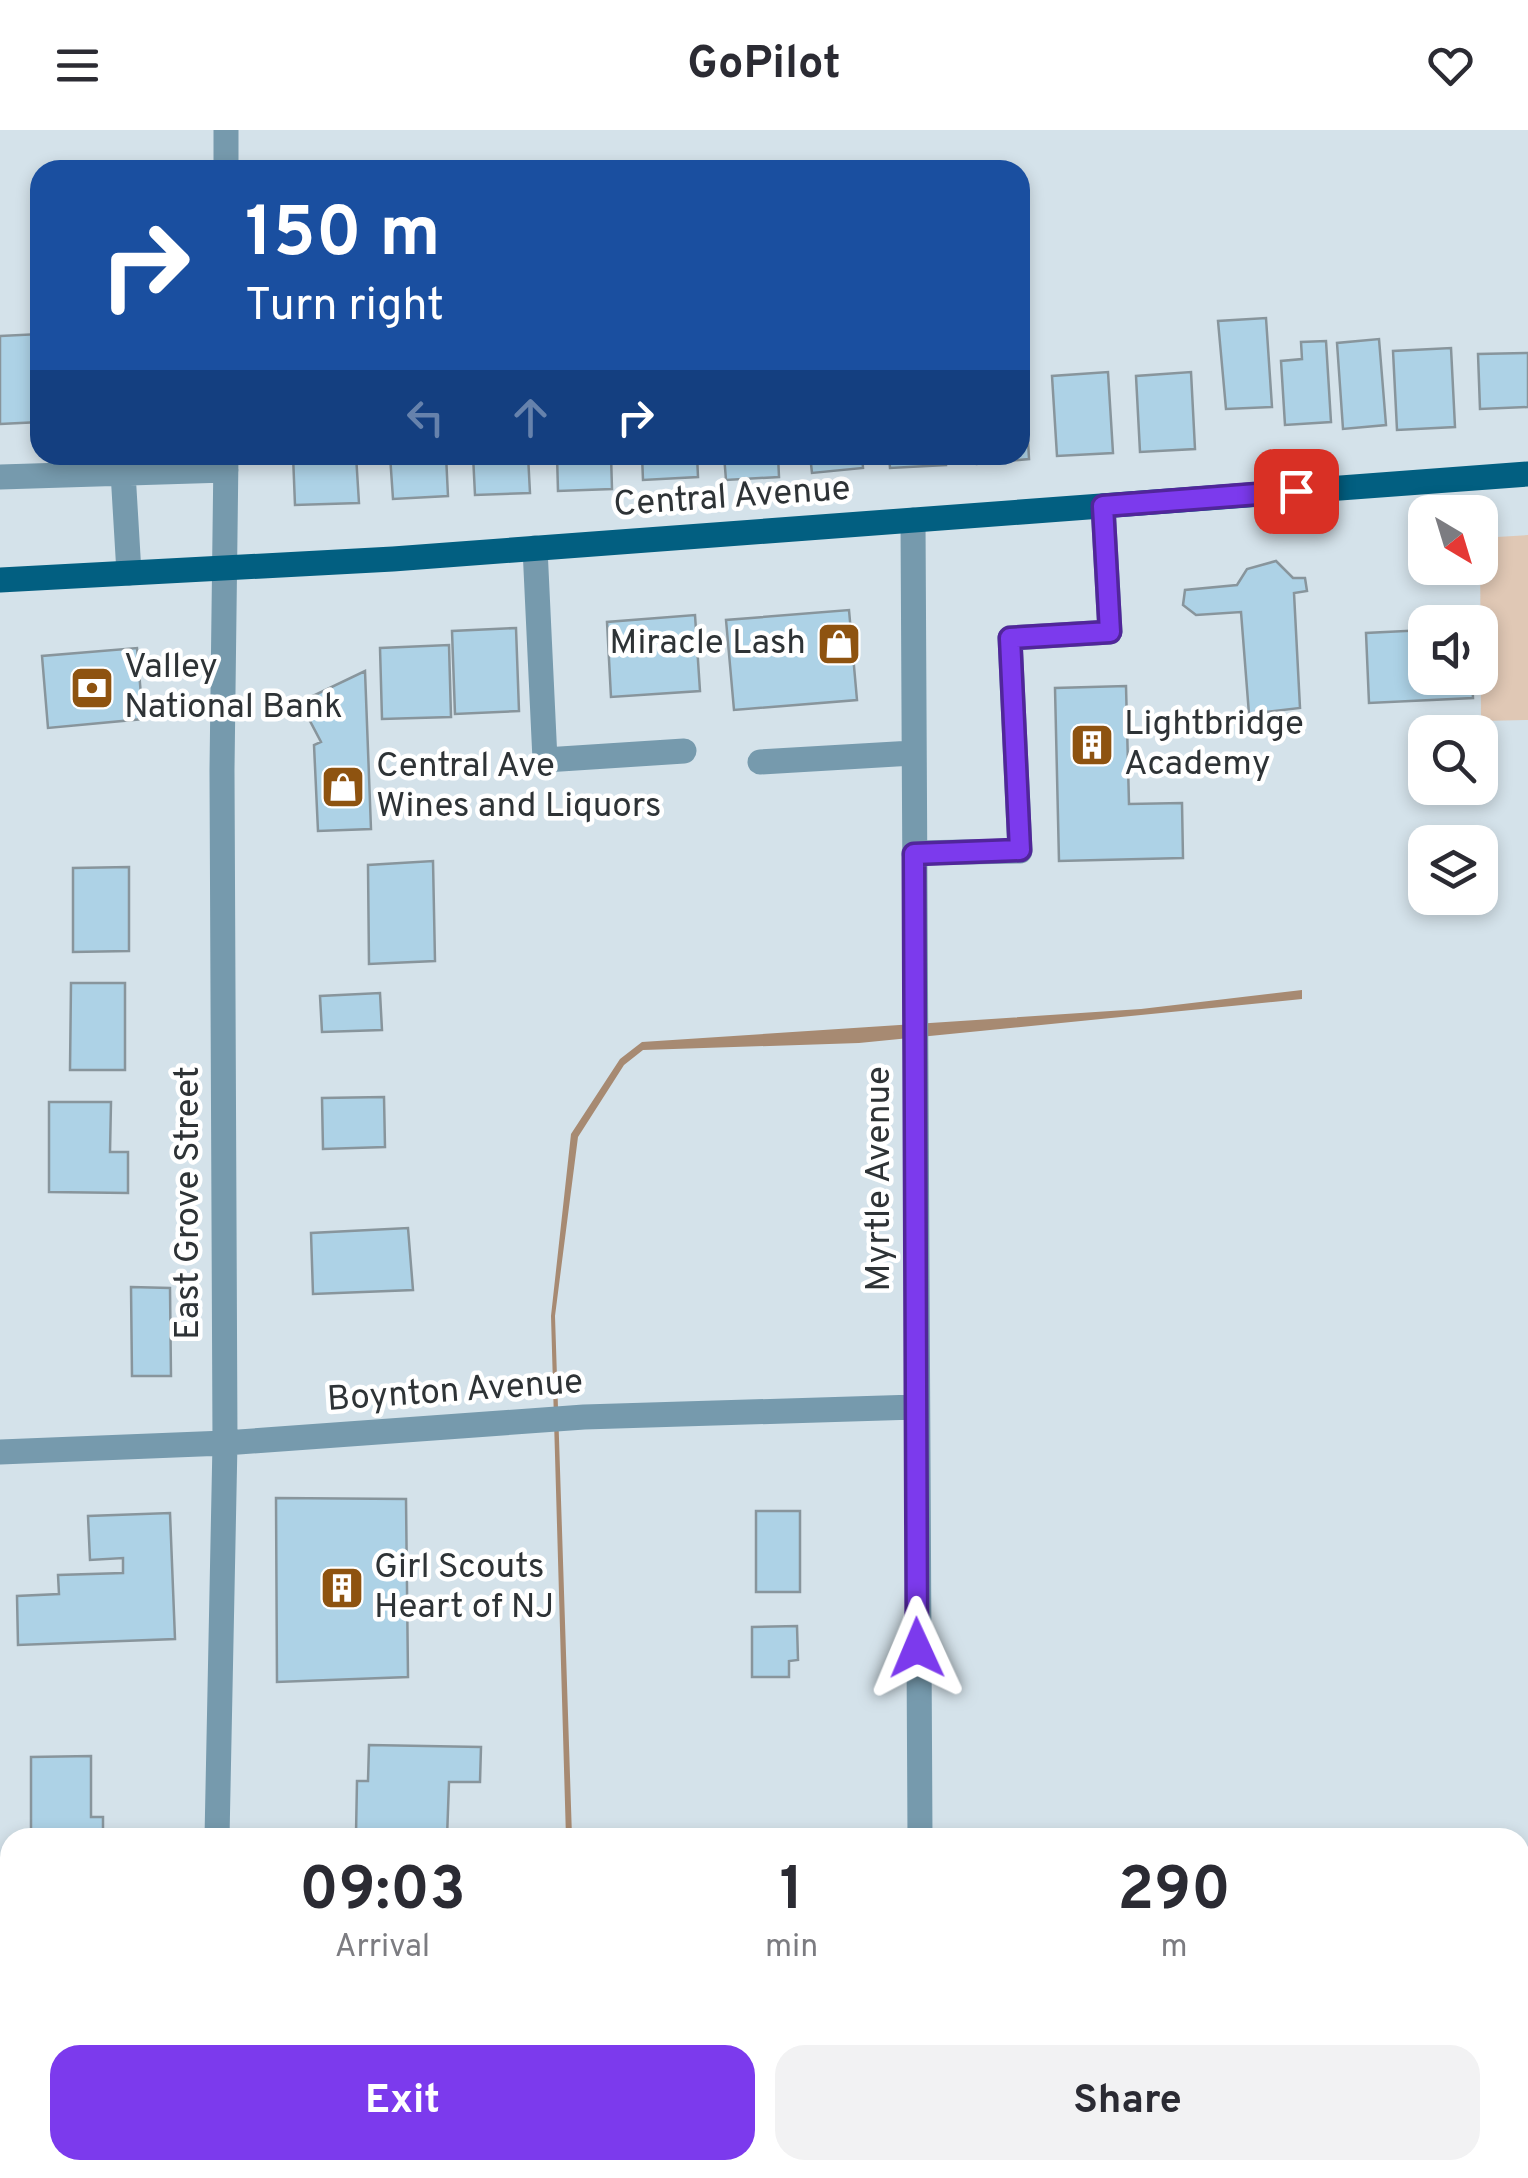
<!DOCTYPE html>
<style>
body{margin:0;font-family:Overpass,sans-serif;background:#f2f2f3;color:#2b2b33;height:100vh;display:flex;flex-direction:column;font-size:38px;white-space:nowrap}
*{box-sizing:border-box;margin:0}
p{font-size:32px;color:#7c7c81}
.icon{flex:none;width:55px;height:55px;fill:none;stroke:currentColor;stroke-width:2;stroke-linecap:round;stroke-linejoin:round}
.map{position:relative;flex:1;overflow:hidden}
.panel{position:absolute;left:0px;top:1698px;width:1530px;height:352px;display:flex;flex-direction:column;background:#fff;border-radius:30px 30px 0 0;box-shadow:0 5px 15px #0003}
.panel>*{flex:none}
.guide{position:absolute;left:30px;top:30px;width:1000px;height:305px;border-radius:30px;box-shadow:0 5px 15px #0003;background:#1a4fa0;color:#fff;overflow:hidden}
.needle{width:65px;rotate:142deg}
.controls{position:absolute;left:1408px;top:365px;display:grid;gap:20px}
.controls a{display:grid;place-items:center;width:90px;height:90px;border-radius:20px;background:#fff;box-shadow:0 5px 15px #0003;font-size:50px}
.pin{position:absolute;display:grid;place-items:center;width:85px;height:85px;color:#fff;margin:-42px;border-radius:20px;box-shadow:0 5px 15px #0006}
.me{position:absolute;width:110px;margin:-55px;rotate:359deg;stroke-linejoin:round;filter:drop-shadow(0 0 8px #0008)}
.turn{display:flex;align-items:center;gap:35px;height:210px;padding:0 50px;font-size:45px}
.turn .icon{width:130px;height:130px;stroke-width:2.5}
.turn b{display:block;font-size:70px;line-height:85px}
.lanes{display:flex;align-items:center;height:95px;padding:0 50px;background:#0003;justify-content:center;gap:50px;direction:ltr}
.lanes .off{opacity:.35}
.eta{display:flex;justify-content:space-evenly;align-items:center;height:170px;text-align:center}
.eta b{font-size:60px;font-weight:700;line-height:70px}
.cta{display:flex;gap:20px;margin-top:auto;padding:20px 50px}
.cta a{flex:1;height:115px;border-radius:30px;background:#7c3aed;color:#fff;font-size:40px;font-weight:700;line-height:115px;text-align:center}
.cta a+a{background:#f2f2f3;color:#2b2b33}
header{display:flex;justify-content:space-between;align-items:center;height:130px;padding:0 50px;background:#fff;font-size:45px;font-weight:700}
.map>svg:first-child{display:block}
.green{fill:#e0c8b5}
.water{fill:#a78a72}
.building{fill:#add2e6;stroke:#88959c;stroke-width:2.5}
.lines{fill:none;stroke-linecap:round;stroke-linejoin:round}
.minor{stroke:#769aad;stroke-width:25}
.major{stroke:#025f81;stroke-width:25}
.route-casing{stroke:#51269a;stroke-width:25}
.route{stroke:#7c3aed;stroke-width:18}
.labels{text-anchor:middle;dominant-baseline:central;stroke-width:9;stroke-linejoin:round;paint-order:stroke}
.street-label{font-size:35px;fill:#2e3336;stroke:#fff}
.poi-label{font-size:35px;fill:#2e3336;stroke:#fff;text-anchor:start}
</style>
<header><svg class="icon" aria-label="menu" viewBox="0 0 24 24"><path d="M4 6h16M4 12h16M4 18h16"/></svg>GoPilot<svg class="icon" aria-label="heart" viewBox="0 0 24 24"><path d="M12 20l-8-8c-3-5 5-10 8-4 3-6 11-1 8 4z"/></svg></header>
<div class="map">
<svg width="1528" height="2048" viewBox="0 0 1528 2048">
<rect width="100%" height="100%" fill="#d4e2ea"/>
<path class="green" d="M1528,405V590L1481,591L1480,408Z
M1520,1753H1528V2048H1322V2040H1520Z"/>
<path class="water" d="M1302,860V869L859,913L643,920L624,935L578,1007L555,1186L572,1707L566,1708L551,1186L571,1004L620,929L642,912L1141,879Z"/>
<path class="building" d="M1266,188L1272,277L1226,279L1218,191Z
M40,204V292L0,294V206Z
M1379,209L1386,295L1343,299L1337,213Z
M1326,211L1331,292L1285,295L1281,231L1302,229L1301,212Z
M1451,218L1455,297L1397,300L1393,221Z
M1528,223V277L1480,279L1478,224Z
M1108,242L1113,323L1057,326L1052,246Z
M1191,242L1195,319L1140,322L1136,246Z
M1020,252H1025L1029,329L977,334L976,325H1020Z
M293,325H356L359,373L295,375Z
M390,325H446L448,366L393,369Z
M473,325H528L530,363L475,365Z
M557,325H611L612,359L558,361Z
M642,325H697L698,347L643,350Z
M724,325H778L779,347L726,350Z
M810,325H862L863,338L812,343Z
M889,325H946V335L890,338Z
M1276,431L1293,448H1305L1307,461L1294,463L1300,578L1249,584L1241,482L1196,485L1183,475L1185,460L1237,455L1247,439Z
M849,480L857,570L734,580L726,490Z
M695,485L700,561L611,567L607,492Z
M516,498L519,581L455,584L452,501Z
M1425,500V548H1472L1473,568L1369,573L1366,503Z
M449,515L451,587L382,589L380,518Z
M137,518L143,589L48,598L42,526Z
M365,541L371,699L318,701L314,615L321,612L300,572Z
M1126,556L1129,674L1182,673L1183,728L1059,731L1055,558Z
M433,731L435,831L369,834L368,735Z
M129,737V821L73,822V738Z
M71,853H125V940H70Z
M380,863L382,900L322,902L320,866Z
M384,967L385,1017L323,1019L322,968Z
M49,972H111L110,1022H128V1063L49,1062Z
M408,1098L413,1160L313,1164L311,1103Z
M131,1157L170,1158L171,1246H132Z
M276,1368L406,1369L408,1547L277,1552Z
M756,1381H800V1462H756Z
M170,1383L175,1509L18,1515L17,1466L59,1464L58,1445L123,1443V1428L90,1430L88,1386Z
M797,1496L798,1530L789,1531V1547H752V1497Z
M369,1615L481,1617L480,1652H449L447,1708H368V1704H356L357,1651H368Z
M91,1626V1687H103V1708H31V1627Z
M7,2024H10V2040H87V2048H9Z
M324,2040H530V2048H324Z"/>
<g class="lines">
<path class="minor" d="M226,0V40
M123,342L129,443
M0,347L226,340
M913,390L920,1708
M535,418L545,630L684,621
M760,632L913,623
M914,723L1020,721L1010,508L1110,502L1103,376
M0,1322L225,1313L584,1287L916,1277
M217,1708L225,1313L222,640L226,325
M925,2040V2048
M211,2048V2040"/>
<path class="major" d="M0,450L393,429L1528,344"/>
</g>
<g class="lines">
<defs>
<path id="route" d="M917,1518L914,724L1020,720L1010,508L1110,502L1103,376L1296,361"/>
</defs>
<use href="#route" class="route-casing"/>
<use href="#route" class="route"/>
</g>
<defs>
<symbol id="shop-square" viewBox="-11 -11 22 22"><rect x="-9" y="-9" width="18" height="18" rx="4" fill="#8e5310" stroke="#fff"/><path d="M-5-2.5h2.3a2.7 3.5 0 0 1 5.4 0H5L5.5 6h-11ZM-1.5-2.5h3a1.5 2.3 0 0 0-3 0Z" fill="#fff"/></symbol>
<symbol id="bank-square" viewBox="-11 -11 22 22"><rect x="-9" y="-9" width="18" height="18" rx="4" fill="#8e5310" stroke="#fff"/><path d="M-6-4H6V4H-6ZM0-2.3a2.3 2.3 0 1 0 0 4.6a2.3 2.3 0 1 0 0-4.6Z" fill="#fff"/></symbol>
<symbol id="building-square" viewBox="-11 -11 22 22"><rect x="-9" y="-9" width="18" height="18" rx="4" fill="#8e5310" stroke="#fff"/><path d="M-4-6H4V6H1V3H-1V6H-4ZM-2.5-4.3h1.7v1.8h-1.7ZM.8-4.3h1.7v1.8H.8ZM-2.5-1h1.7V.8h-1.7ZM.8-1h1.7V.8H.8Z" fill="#fff"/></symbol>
</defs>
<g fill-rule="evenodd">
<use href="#shop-square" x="814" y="489" width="50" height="50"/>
<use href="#bank-square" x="67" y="533" width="50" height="50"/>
<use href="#building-square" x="1067" y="590" width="50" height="50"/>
<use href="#shop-square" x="318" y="632" width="50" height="50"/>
<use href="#building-square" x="317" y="1433" width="50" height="50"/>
</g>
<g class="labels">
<g class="street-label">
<text transform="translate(732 368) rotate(-4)">Central Avenue</text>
<text transform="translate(880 1049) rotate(-90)">Myrtle Avenue</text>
<text transform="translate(189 1073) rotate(-90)">East Grove Street</text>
<text transform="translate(455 1262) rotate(-4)">Boynton Avenue</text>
</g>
<g class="poi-label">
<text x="806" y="514" text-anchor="end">Miracle Lash</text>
<text x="124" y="538">Valley<tspan x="124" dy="40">National Bank</tspan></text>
<text x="1124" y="595">Lightbridge<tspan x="1124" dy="40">Academy</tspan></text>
<text x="376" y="637">Central Ave<tspan x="376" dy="40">Wines and Liquors</tspan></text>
<text x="374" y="1438">Girl Scouts<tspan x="374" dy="40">Heart of NJ</tspan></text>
</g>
</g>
</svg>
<div class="controls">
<a><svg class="needle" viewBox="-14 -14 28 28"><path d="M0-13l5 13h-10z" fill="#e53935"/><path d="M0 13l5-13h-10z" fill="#7c7c81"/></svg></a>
<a><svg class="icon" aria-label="sound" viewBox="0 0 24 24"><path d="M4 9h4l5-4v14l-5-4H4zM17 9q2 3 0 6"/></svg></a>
<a><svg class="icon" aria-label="search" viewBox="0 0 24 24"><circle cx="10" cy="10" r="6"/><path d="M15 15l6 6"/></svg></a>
<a><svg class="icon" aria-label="layers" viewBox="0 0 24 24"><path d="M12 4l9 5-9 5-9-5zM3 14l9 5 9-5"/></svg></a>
</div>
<div class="pin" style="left:1296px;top:361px;background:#d93025"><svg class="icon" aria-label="arrive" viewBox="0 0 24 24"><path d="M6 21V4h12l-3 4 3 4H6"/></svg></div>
<svg class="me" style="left:917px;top:1518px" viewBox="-20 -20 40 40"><path d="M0-17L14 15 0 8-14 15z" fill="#7c3aed" stroke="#fff" stroke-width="4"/></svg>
<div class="guide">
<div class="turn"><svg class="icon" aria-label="right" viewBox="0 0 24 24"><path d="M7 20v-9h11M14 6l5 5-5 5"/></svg><div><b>150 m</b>Turn right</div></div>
<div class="lanes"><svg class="icon off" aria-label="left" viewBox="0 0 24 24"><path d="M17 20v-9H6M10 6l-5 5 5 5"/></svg><svg class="icon off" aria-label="ahead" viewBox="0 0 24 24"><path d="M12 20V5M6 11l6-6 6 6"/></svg><svg class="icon" aria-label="right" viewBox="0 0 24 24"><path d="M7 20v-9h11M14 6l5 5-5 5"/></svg></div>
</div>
<section class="panel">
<div class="eta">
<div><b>09:03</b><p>Arrival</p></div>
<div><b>1</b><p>min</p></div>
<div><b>290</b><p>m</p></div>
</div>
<div class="cta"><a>Exit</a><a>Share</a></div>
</section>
</div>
